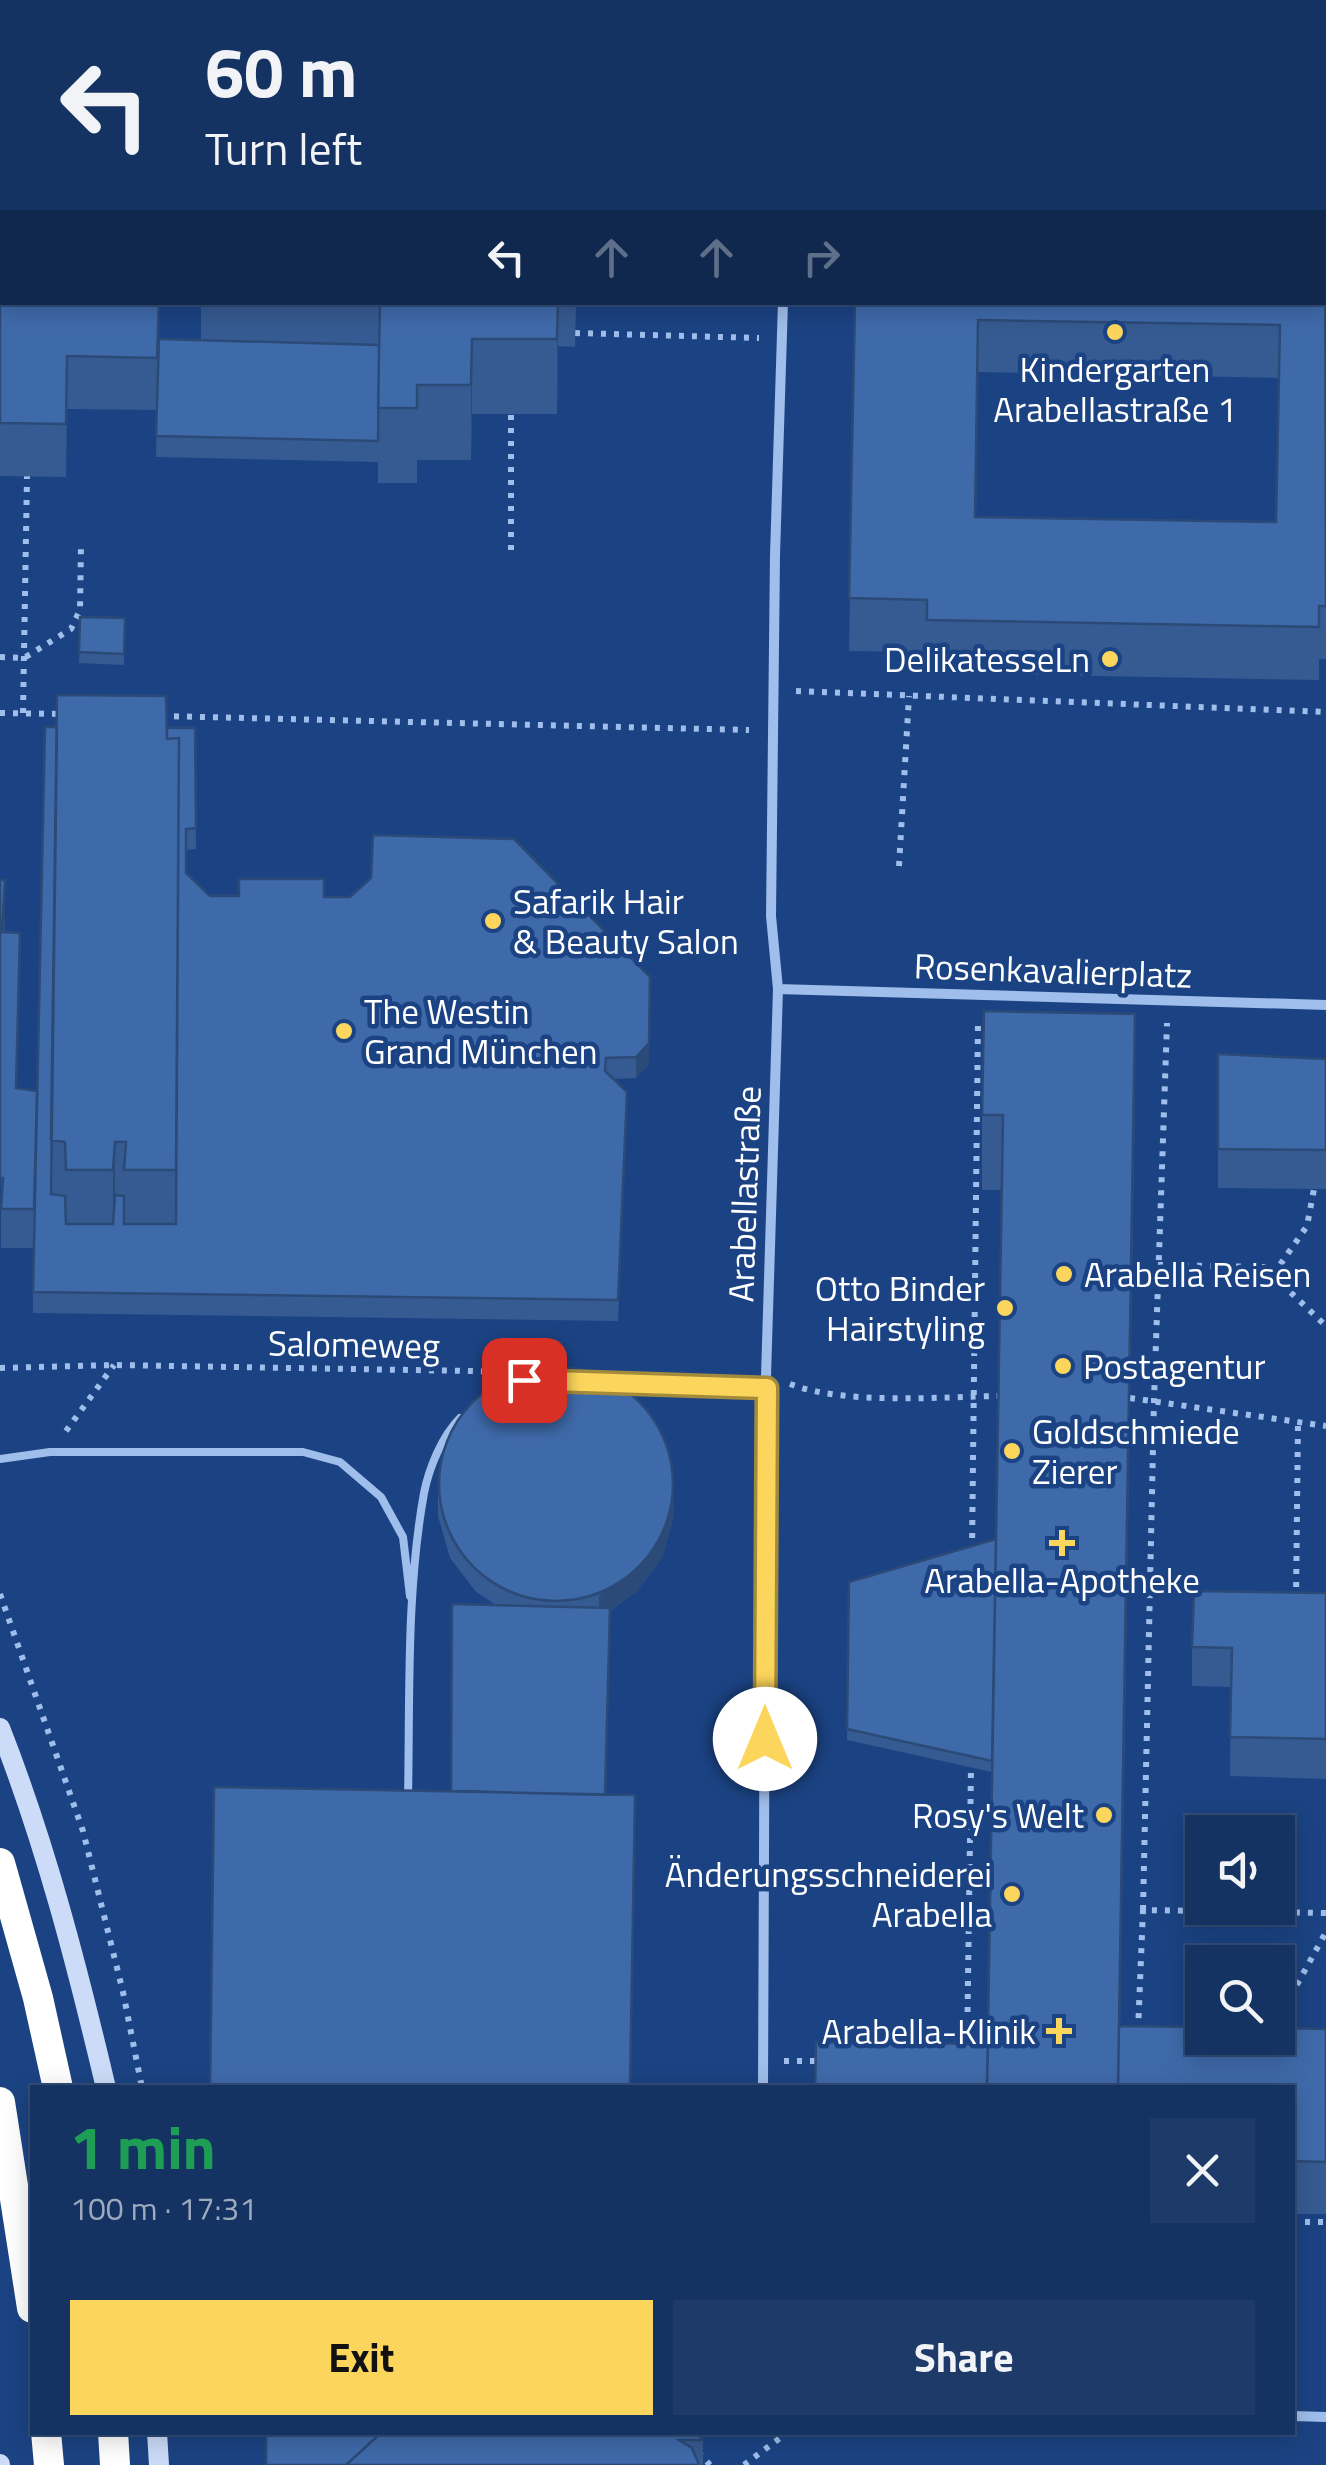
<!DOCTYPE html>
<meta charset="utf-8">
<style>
body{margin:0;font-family:"Titillium Web",sans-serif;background:#1d3a68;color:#f1f3f6;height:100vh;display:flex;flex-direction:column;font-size:38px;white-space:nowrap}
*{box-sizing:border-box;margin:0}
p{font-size:32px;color:#9daabe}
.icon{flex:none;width:55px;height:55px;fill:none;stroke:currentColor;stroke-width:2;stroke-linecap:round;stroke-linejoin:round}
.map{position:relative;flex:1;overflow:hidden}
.side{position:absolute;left:30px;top:2085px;width:1265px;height:350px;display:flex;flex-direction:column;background:#143262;border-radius:0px;box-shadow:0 5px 25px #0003,0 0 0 2px #334d77}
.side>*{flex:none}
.banner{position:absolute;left:0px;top:0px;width:1328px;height:305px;box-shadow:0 5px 25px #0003,0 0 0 2px #334d77;background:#143262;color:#f1f3f6;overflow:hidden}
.controls{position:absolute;left:1185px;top:1815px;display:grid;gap:20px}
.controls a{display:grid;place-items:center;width:110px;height:110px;border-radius:0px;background:#143262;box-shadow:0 5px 25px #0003,0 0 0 2px #334d77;font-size:50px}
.pin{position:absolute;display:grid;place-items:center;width:85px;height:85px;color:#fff;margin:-42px;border-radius:20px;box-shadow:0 5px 15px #0006}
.me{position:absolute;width:110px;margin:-55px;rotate:0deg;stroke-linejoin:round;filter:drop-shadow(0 0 8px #0008)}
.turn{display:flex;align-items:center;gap:35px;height:210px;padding:0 40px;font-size:45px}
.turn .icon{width:130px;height:130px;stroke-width:2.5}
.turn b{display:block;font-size:70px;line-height:85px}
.lanes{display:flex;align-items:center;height:95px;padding:0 40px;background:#0003;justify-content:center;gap:50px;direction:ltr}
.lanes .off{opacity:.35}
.round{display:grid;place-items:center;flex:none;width:105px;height:105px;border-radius:0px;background:#1d3a68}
.overview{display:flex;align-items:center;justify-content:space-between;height:170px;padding:0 40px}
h1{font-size:60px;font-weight:700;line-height:75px;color:#1e9e55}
.primary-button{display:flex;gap:20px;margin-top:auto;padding:20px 40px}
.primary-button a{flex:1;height:115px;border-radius:0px;background:#fcd65c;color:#111;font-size:40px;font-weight:700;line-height:115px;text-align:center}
.primary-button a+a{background:#1d3a68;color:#f1f3f6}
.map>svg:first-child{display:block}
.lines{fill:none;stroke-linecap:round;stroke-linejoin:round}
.path{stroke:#a0beeb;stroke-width:6;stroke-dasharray:5 8;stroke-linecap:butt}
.lane{stroke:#a0beeb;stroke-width:8}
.street{stroke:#a0beeb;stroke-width:10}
.secondary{stroke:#ccdcf8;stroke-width:20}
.highway{stroke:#fff;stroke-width:30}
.tram{stroke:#fff;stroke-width:2.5}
.wall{fill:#365b92;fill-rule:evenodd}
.shaded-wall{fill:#2c4a77}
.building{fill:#3f6aaa;stroke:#2c4a77;stroke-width:2.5;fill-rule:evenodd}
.route-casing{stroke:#a48b3c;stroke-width:25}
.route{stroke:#fcd65c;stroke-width:18}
.poi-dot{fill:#fcd65c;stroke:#1b4383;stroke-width:4}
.labels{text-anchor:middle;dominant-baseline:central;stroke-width:9;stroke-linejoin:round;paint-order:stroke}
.poi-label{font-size:35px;fill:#fff;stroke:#1b4383;text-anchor:end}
.street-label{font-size:35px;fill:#fff;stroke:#1b4383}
</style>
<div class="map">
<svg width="1326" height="2465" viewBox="0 0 1326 2465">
<rect width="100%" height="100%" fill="#1b4383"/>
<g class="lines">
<path class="path" d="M356,2L357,0
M942,2V0
M0,125H2
M575,333L759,338
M511,550V414
M0,657L24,658L71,629L80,610L81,543
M796,691L1326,712
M0,713L64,714
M23,713L27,476
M161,716L749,730
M899,866L909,696
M1158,1265L1264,1267L1326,1326
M1273,1275L1307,1226L1314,1189
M0,1368L114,1365L529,1372
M790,1384C845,1405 939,1397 999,1396
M1130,1398L1326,1426
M66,1431L114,1365
M972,1551L978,1019
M0,1594L83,1831L123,1992L142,2088
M1296,1600L1298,1421
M1143,1910L1154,1400L1167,1023
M1278,2019L1326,1932
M1138,2031L1143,1910L1326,1913
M967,2051L971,1768
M784,2061H822
M1292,2222H1326
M698,2452L710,2465
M744,2465L788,2432"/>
<path class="lane" d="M1325,0L1326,7
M612,1383L767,1388
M0,1459L50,1452H303L340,1462L381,1497L403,1537L410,1596
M408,1799C410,1698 406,1593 424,1493C429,1468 442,1436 460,1418"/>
<path class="street" d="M793,2V0
M778,989L1326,1005
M763,2088L766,1376L778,989L771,916L775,555L783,302
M1292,2416L1326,2417"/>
<path class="secondary" d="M485,0L491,2
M835,0L849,2
M1325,27H1326
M1325,138H1326
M0,1728C46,1845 77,1966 106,2088
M157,2432L159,2465
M0,2464V2465"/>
<path class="highway" d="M0,1863L38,1998L58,2088
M0,2102L32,2308
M46,2432L49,2465
M113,2432L115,2465"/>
<path class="tram" d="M584,0L593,2
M661,0L670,2
M1325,73H1326
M1325,94H1326"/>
</g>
<path class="wall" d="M0,155L2,302L159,339L201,340V307L178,306V302H576L575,347L558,346L557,414H472L471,460H417V483H378V462L156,457L157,410L67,409L66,477L0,476Z
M1326,222V659H1319V680L927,673V652L849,651L855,302ZM978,372L1279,378L1276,522L976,517Z
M80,617L125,618L124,665L79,663Z
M167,728H195L196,849L186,850V873L210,896L350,897L649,1064L636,1078L614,1079L627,1113L618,1321L33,1313V1248H1L0,880L5,919V933L20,972L17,1088L37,1091Z
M1218,1054L1326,1059V1189L1218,1188Z
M1135,1089L1120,2026L1326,2029V2214H1292V2088L988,2044L992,1772L847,1740L849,1582L996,1539L1001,1190H982V1115Z
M438,1495L674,1516L662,1558L636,1592L610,1611L606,1795L635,1848L451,1792L496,1605L476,1592L450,1558L438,1516Z
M1326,1593V1779L1230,1776L1231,1687L1192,1686V1647Z
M266,2432L703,2440V2465H266Z"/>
<path class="shaded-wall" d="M558,302V346L557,414V339Z
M472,339V414L471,460V385Z
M5,880V919L2,972V932Z
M20,933V972L16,1128V1088Z
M650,977L649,1064L636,1078V1057Z
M1135,1014L1119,2088H1118Z
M115,1142V1217L113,1245V1170Z
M674,1495V1516L662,1558L636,1592L599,1618V1597Z"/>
<path class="building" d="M367,0H404V2H367Z
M0,155H2V302H159L157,358L67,356L66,424L0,423Z
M1325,222L1326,606H1319V627L927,620V600L849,598L855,302H1325ZM978,320L1280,325L1276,522L975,517Z
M380,302H558L557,339H472L471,385H417V408H378Z
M159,339L379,345L378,441L156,436Z
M80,617L125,618L124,654L79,652Z
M57,695L166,696L167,739L179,738L176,1170H124L126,1142H115L113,1170H66L65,1142L51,1140Z
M45,727H57L51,1194L65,1196L66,1224H113L115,1195L124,1196V1224H176L179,738L167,739V728H195L196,828L186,829V873L210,896H239V879H324V897H350L371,878L373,835L514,839L650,977L649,1043L636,1057L606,1058L605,1071L627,1092L618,1300L33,1292Z
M0,880H5L2,932L20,933L16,1088L37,1091L34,1209H1L3,1178H0Z
M984,1011L1135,1014L1118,2088H987L1003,1115H982Z
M1218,1054L1326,1059V1150L1218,1149Z
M439 1484a117 117 0 1 1 234 0a117 117 0 1 1-234 0Z
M996,1539L992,1761L847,1729L849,1582Z
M1194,1591L1326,1593V1739L1230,1737L1232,1648L1192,1647Z
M452,1604L610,1608L605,1795L451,1791Z
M214,1787L635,1795L630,2088H210Z
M1119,2026L1202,2027V2038H1278V2028L1326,2029V2162L1292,2161V2088H1118Z
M816,2042L988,2044L987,2088H815Z
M266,2432L316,2433L382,2432L346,2465H266Z
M382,2432H695L703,2440H679L692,2448L698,2462V2465H346Z"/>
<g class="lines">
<defs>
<path id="route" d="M524,1380L767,1388L765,1739"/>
</defs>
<use href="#route" class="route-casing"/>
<use href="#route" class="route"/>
</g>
<g class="poi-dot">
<circle cx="1115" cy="332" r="10"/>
<circle cx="1110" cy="659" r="10"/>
<circle cx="493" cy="921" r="10"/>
<circle cx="344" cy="1031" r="10"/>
<circle cx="1064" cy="1274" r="10"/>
<circle cx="1005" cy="1308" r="10"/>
<circle cx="1063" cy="1366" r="10"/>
<circle cx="1012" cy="1451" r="10"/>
<path d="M1057 1528h10v10h10v10h-10v10h-10v-10h-10v-10h10z"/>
<circle cx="1104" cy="1815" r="10"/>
<circle cx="1012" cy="1894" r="10"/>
<path d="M1054 2016h10v10h10v10h-10v10h-10v-10h-10v-10h10z"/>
</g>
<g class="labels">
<g class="poi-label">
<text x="1115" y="369" text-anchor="middle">Kindergarten<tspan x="1115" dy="40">Arabellastraße 1</tspan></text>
<text x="1090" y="659">DelikatesseLn</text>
<text x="513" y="901" text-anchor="start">Safarik Hair<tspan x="513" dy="40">&amp; Beauty Salon</tspan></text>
<text x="364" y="1011" text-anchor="start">The Westin<tspan x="364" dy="40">Grand München</tspan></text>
<text x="1084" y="1274" text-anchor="start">Arabella Reisen</text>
<text x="985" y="1288">Otto Binder<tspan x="985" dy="40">Hairstyling</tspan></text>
<text x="1083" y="1366" text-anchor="start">Postagentur</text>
<text x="1032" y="1431" text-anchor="start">Goldschmiede<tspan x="1032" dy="40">Zierer</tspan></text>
<text x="1062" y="1580" text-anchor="middle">Arabella-Apotheke</text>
<text x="1084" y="1815">Rosy's Welt</text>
<text x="992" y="1874">Änderungsschneiderei<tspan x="992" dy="40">Arabella</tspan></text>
<text x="1036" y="2031">Arabella-Klinik</text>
</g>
<g class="street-label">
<text transform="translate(1053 970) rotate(2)">Rosenkavalierplatz</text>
<text transform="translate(744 1194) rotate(-88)">Arabellastraße</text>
<text transform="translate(354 1344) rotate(1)">Salomeweg</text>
</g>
</g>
</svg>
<div class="controls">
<a><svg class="icon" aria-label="sound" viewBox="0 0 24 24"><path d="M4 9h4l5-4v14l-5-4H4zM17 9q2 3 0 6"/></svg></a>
<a><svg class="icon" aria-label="search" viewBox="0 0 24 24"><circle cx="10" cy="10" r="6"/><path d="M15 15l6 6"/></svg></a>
</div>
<div class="pin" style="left:524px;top:1380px;background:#d93025"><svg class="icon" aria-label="arrive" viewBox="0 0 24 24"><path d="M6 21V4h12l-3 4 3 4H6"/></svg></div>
<svg class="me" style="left:765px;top:1739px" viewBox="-20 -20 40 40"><circle r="19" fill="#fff"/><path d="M0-13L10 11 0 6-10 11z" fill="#fcd65c"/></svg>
<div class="banner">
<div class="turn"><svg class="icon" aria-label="left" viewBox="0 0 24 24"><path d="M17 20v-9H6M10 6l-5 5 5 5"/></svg><div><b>60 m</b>Turn left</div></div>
<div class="lanes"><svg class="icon" aria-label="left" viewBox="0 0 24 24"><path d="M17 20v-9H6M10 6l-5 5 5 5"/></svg><svg class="icon off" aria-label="ahead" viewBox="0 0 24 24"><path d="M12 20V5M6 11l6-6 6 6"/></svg><svg class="icon off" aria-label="ahead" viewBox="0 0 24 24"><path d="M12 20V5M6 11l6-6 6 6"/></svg><svg class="icon off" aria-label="right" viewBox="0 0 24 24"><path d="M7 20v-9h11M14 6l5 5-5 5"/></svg></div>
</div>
<section class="side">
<div class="overview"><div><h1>1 min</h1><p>100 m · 17:31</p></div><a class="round"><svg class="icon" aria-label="close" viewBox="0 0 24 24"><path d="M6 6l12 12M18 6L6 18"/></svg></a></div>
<div class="primary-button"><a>Exit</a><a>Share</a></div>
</section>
</div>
